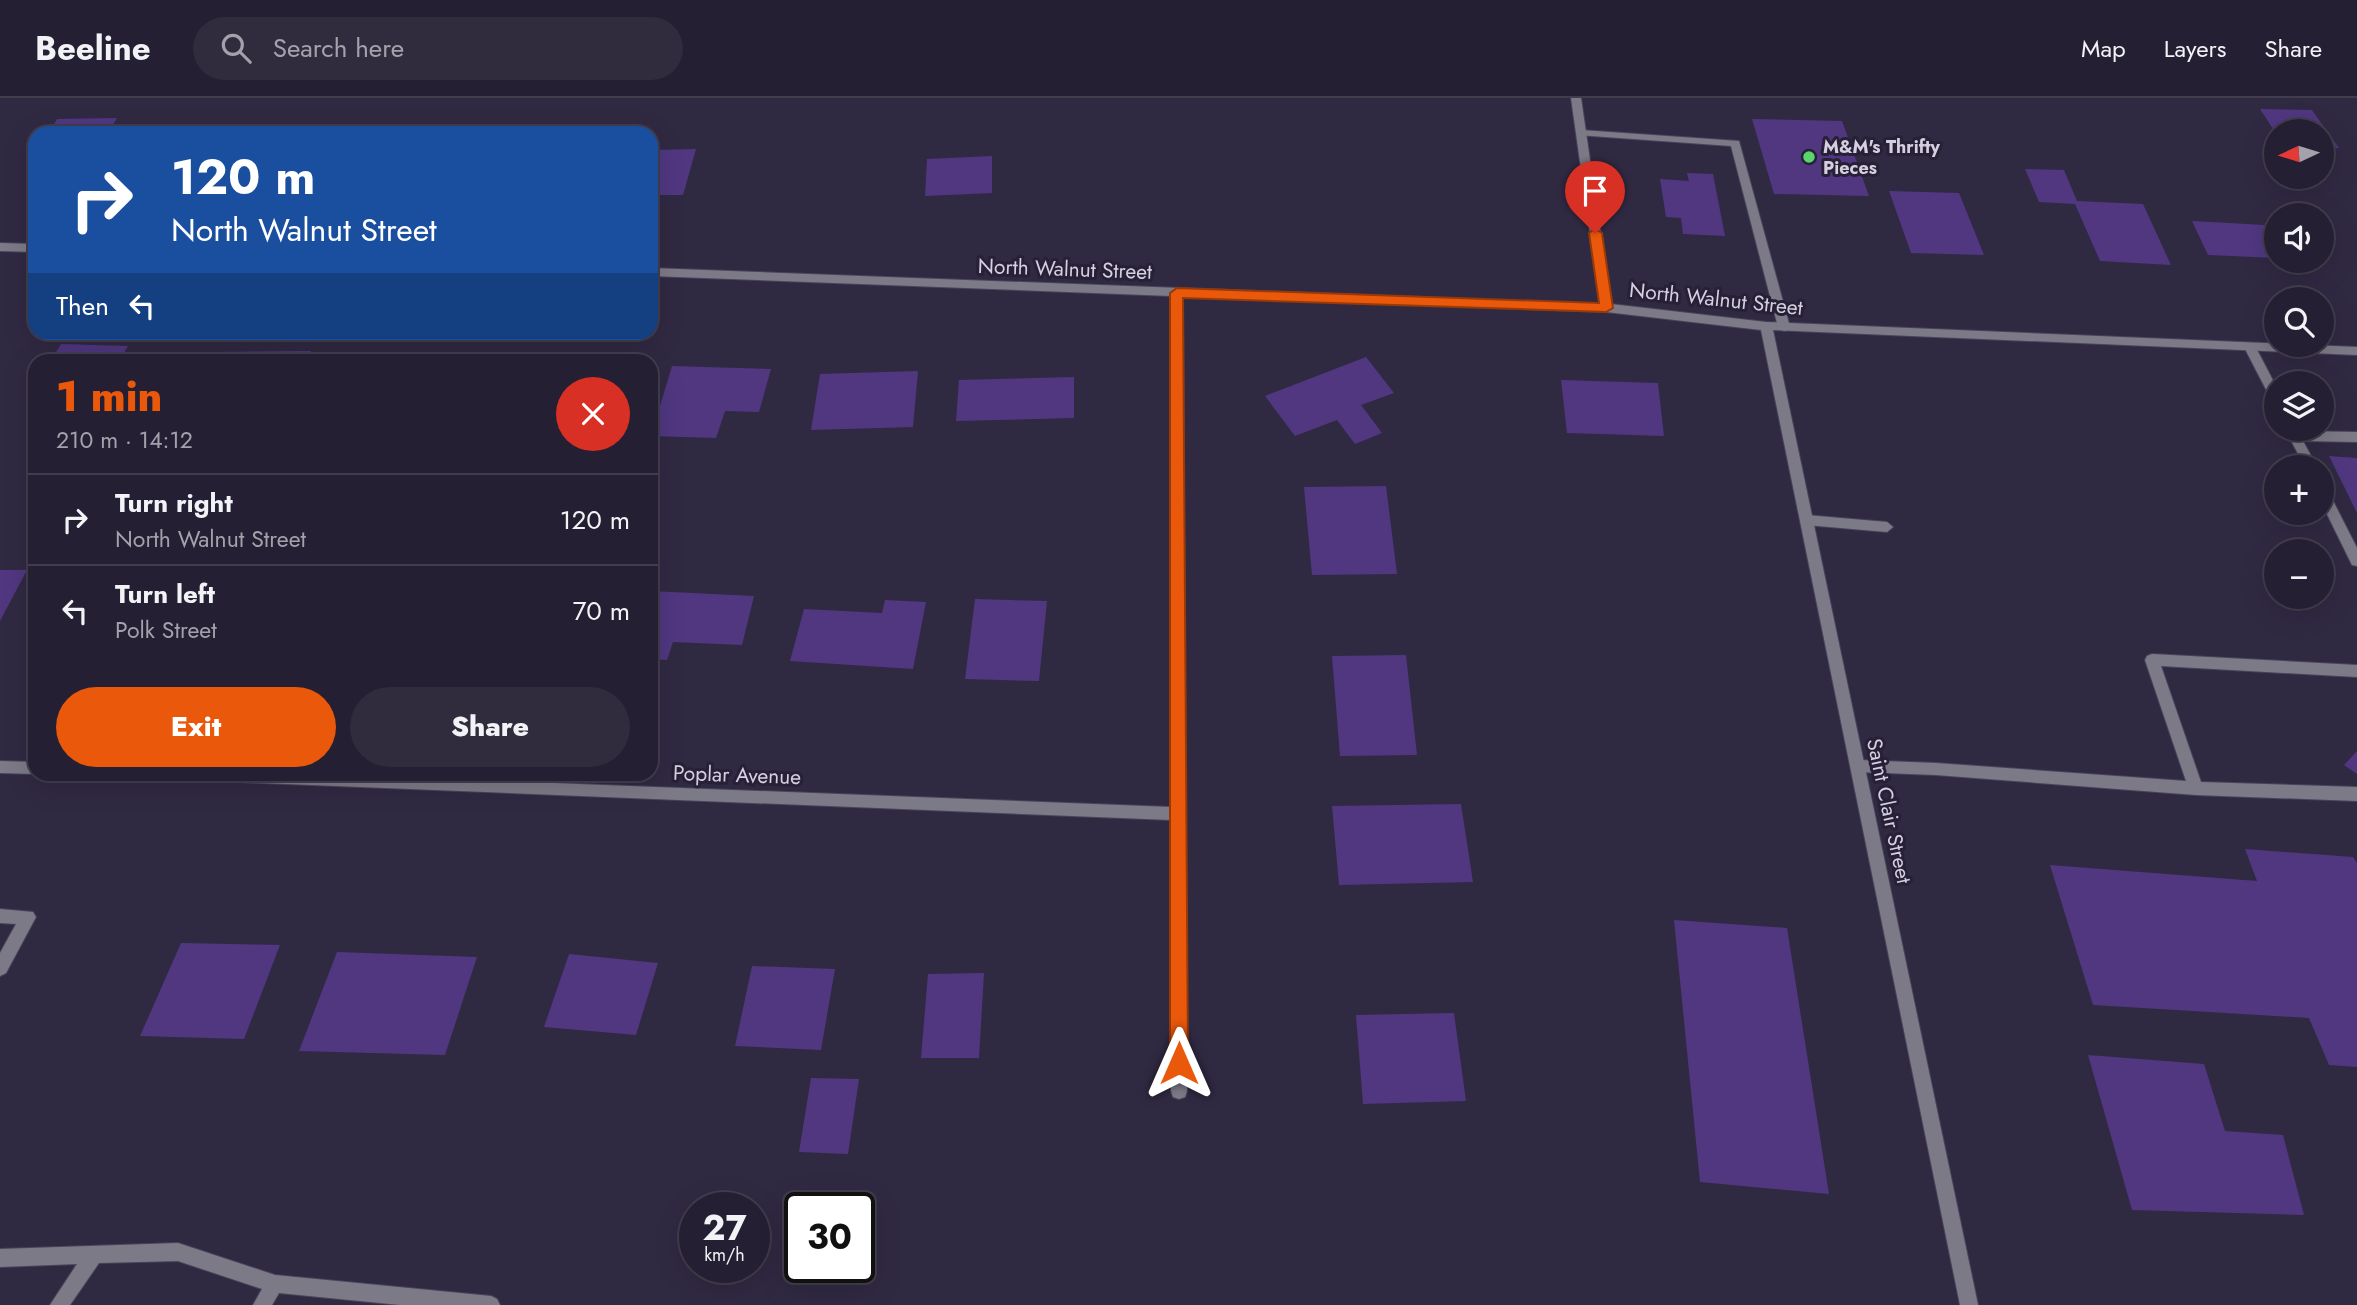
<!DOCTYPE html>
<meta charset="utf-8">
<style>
body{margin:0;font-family:Jost,sans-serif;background:#302c3e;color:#f1f3f6;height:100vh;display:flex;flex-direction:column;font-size:26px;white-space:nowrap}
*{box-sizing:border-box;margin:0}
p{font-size:23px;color:#a3a2ac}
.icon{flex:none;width:38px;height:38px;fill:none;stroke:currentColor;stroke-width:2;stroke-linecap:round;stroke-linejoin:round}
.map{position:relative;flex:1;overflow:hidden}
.sheet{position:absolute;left:28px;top:256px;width:630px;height:427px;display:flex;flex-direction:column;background:#241f32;border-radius:21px;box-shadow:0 7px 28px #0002,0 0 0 2px #413d4d}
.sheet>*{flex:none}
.banner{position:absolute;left:28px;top:28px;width:630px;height:214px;border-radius:21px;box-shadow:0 7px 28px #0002,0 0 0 2px #413d4d;background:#1a4fa0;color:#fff;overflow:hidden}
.needle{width:46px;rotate:266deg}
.tools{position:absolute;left:2264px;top:21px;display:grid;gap:14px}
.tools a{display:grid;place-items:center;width:70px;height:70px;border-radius:50%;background:#241f32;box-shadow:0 7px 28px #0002,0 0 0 2px #413d4d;font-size:35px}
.speed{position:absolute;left:679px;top:1094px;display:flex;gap:14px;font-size:35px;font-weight:700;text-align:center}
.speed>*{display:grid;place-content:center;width:91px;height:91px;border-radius:50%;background:#241f32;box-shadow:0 7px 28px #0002,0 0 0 2px #413d4d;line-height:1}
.speed small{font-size:18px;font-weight:400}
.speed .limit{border:4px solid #111;border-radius:10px;background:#fff;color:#111}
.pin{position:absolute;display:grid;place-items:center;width:60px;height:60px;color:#fff;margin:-72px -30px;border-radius:50% 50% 50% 0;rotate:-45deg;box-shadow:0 0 7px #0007}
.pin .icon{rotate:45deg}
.me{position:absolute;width:77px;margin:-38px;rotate:0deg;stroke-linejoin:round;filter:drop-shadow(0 0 5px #0008)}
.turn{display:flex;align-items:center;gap:24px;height:147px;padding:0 28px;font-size:32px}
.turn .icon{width:91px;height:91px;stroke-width:2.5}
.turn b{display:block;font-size:49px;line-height:60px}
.then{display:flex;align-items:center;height:66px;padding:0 28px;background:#0003;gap:14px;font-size:26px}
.round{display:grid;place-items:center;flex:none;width:74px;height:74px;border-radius:37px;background:#302c3e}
.summary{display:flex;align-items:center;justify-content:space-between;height:119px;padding:0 28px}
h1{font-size:42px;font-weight:800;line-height:52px;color:#ea580c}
.primary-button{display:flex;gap:14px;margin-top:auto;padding:14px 28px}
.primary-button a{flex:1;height:80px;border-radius:42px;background:#ea580c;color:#fff;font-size:28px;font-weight:800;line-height:80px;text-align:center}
.primary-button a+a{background:#302c3e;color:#f1f3f6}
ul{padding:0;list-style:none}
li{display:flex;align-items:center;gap:21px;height:91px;padding:0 28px;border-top:2px solid #413d4d}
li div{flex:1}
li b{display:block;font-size:26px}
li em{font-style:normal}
header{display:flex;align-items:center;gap:42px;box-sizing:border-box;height:98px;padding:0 35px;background:#241f32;border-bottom:2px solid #413d4d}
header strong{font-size:33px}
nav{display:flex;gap:38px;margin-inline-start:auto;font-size:24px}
.search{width:490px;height:63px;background:#302c3e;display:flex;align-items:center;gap:18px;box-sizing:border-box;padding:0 24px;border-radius:38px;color:#a3a2ac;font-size:26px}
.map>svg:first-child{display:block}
.building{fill:#503780}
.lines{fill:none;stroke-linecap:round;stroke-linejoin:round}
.lane-casing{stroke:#4a445b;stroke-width:2}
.street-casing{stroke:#4a445b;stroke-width:2}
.lane{fill:#7d7a87;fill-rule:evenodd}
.street{fill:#7d7a87;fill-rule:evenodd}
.route{fill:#ea580c;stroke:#983908;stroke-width:2}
.poi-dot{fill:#5ad56e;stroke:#272037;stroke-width:2.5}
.labels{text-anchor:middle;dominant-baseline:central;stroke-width:6;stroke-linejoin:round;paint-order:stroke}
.far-poi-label{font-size:18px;font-weight:bold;fill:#d4d0e0;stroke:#272037;text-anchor:start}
.street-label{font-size:21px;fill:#d4d0e0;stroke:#272037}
</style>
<header>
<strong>Beeline</strong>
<div class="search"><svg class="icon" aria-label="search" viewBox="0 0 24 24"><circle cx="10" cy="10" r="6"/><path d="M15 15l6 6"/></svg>Search here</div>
<nav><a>Map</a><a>Layers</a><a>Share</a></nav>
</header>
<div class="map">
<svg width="2357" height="1207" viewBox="0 0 2357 1207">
<rect width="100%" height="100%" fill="#302942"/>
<path class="building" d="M2260,11L2312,12L2339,50H2322V33H2277V37Z
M117,20L108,35H49L57,21Z
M1752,21L1842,23L1869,98L1774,96Z
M696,51L683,97H651V52Z
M992,58V95L925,98L927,61Z
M2025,71L2064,72L2077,103L2143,106L2171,167L2100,163L2075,106L2039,104Z
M1687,75L1713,76L1725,138L1683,136L1681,120L1666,119L1660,81L1689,83Z
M1889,93L1959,95L1984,157L1911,155Z
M2192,123L2265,127L2277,151V160L2208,157Z
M61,246L94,247L128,248L120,262H51Z
M311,253L307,262H210L214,254Z
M377,256L457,260V262H374Z
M1366,259L1394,295L1361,307L1382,335L1355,346L1337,322L1295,338L1265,298Z
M672,268L771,271L759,314L725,313L716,340L651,338Z
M918,273L913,329L811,332L820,276Z
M1074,279V320L956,323L959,282Z
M1561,282L1658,285L1664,338L1567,335Z
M2329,358L2357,360V415Z
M1386,388L1397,476L1312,477L1304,389Z
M0,472H27L0,523Z
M651,493L754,498L742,547L673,544L667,562L651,561Z
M975,501L1047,503L1039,583L965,581Z
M885,502L926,504L913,571L790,563L804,511L882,515Z
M1406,557L1417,657L1340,658L1332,558Z
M2357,653V676L2344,667Z
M1461,706L1473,784L1339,787L1332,708Z
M2245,751L2353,759L2357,765V969L2329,967L2309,920L2093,907L2050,767L2257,783Z
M1674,822L1787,830L1829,1096L1700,1084Z
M181,845L280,847L244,941L140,938Z
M337,854L477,859L445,957L299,953Z
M569,856L658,865L636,937L544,929Z
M752,868L835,871L821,952L735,948Z
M984,875L979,960H921L928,876Z
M1454,915L1466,1003L1363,1006L1356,917Z
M2088,957L2204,966L2225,1033L2283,1037L2304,1117L2132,1112Z
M811,980L859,981L848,1056L799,1054Z"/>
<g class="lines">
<defs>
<path id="lane" d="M1581,32L1739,43L1790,229L1788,232L1784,233L1778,229L1731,48L1577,37L1576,35Z
M2250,245L2254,246L2277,290V306L2273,305L2244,249Z
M2287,331H2297L2298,333L2357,334V344L2303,343L2317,369H2305L2286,333Z
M2322,388L2326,389L2357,450V468L2352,467L2322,406Z
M1806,417L1887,424L1893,429L1887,434L1806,427L1800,422Z
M2152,556L2357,567V579L2161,568L2201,684L2357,689V703L2196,697L1936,677L1858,674L1853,673L1851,668L1853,663L1858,662L1936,665L2186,683L2145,562L2147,558Z
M0,811L33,814L36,819L6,875L0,878V855L16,826L0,825Z
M178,1145L275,1177L491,1198L497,1201L500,1207H400L279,1195L272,1207H253L262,1191L178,1163L99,1165L70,1207H50L77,1166L0,1169V1151Z"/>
<path id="street" d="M1571,0H1581L1611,206L1766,224L2357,249V257L1773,232L1978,1207H1960L1761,232L1606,214L1183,198L1187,993L1185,999L1179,1001L1173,999L1171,993V722L165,681L163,676H321L1171,709V198L651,178V170L1600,206Z
M0,145L35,146V154L0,153Z
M0,663L35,664V676H38H35L0,675Z"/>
</defs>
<use href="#lane" class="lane-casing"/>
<use href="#street" class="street-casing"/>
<use href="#lane" class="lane"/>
<use href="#street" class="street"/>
</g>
<path class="route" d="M1595,131L1602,135L1613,210L1606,214L1183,200L1188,965L1186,972L1179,975L1173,972L1170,965V195L1177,190L1599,205L1589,135Z"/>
<circle class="poi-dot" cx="1809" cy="59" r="7"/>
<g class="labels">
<g class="far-poi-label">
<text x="1823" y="49">M&amp;M's Thrifty<tspan x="1823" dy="21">Pieces</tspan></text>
</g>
<g class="street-label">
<text transform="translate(1065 171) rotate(2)">North Walnut Street</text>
<text transform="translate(1716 201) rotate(6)">North Walnut Street</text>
<text transform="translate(737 677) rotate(2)">Poplar Avenue</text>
<text transform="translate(1889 713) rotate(78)">Saint Clair Street</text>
</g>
</g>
</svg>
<div class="tools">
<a><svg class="needle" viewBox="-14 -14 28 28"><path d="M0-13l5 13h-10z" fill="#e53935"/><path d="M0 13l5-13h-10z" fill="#a3a2ac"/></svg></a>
<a><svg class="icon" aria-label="sound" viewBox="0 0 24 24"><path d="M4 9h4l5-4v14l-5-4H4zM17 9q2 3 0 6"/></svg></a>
<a><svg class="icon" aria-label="search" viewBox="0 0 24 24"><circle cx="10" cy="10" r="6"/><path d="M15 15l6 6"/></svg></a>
<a><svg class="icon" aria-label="layers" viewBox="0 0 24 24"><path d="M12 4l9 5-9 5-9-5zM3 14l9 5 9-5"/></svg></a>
<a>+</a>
<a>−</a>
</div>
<div class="speed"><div>27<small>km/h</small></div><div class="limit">30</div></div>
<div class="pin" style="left:1595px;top:135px;background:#d93025"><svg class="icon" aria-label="arrive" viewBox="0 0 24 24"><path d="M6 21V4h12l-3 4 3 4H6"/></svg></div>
<svg class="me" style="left:1179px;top:965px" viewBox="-20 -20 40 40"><path d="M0-17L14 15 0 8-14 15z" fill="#ea580c" stroke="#fff" stroke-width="4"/></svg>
<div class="banner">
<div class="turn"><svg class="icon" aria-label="right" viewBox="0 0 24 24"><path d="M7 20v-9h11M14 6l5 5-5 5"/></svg><div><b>120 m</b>North Walnut Street</div></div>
<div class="then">Then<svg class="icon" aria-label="left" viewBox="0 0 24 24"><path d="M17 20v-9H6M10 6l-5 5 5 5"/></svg></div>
</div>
<section class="sheet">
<div class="summary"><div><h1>1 min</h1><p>210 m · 14:12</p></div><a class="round" style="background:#d93025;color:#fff"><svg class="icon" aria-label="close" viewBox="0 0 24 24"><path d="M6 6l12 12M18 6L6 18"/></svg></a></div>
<ul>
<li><svg class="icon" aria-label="right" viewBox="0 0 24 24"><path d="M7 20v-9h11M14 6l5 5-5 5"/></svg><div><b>Turn right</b><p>North Walnut Street</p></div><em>120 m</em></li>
<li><svg class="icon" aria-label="left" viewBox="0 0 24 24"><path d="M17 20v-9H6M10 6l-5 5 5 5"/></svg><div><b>Turn left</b><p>Polk Street</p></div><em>70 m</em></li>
</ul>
<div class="primary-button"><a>Exit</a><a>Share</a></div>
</section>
</div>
